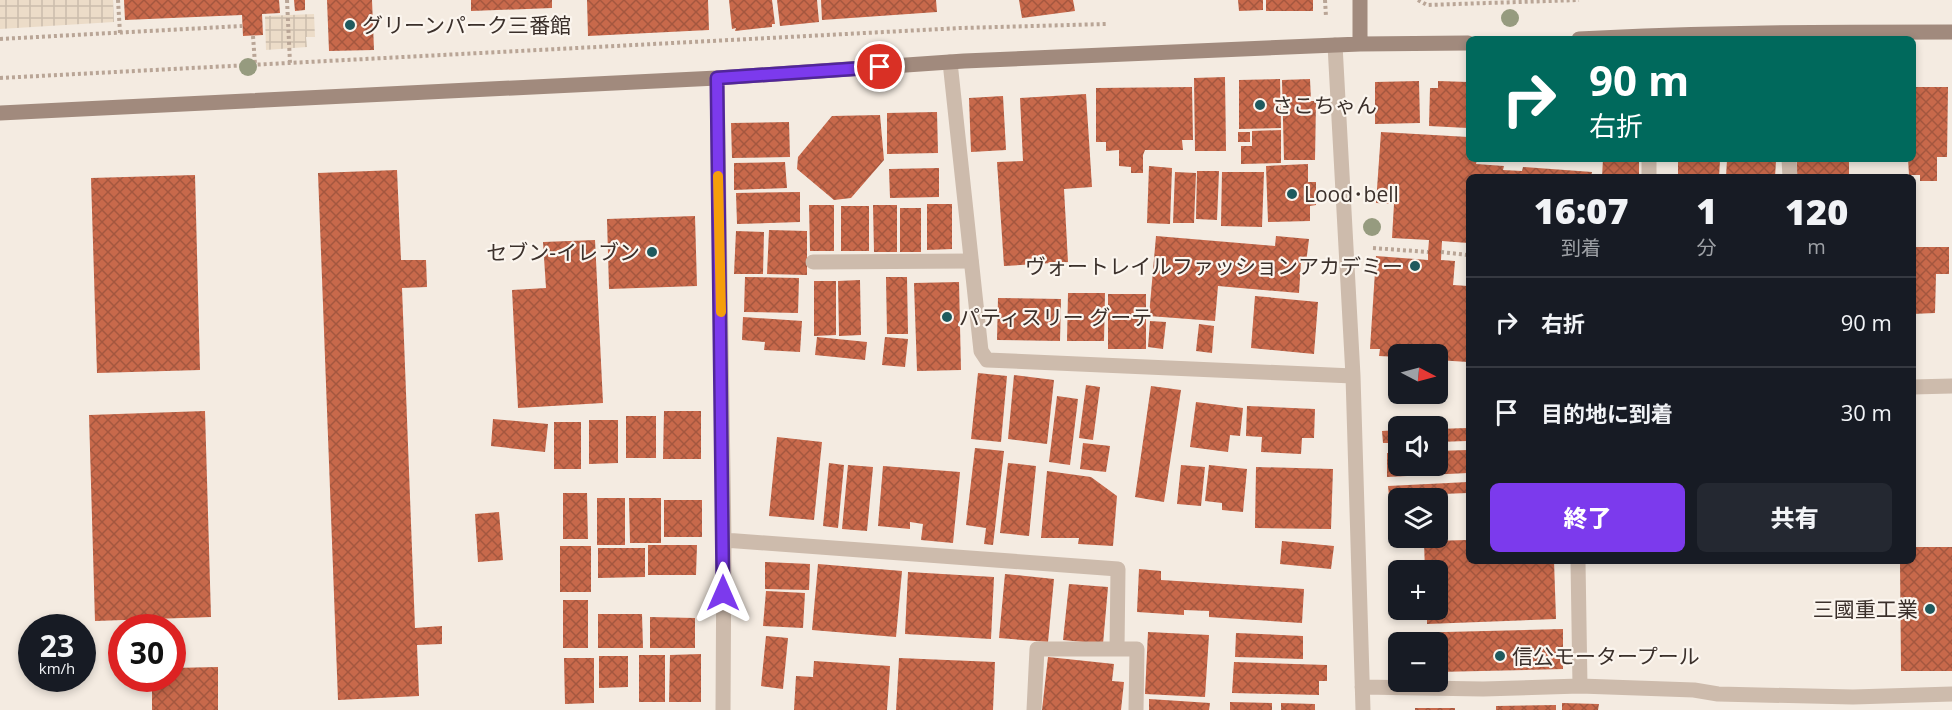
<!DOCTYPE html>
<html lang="ja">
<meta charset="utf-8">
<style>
body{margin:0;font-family:"Open Sans","Noto Sans JP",sans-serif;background:#242831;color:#f1f3f6;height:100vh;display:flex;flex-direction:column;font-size:22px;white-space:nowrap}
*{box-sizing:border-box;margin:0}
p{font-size:20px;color:#9ea1a6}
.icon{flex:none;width:33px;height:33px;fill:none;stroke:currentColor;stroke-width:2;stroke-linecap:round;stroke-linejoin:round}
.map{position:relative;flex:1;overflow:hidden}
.sheet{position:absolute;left:1466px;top:174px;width:450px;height:390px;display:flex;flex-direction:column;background:#171b24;border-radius:9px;box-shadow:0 3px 9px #0003}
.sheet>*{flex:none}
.guide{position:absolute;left:1466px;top:36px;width:450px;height:126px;border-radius:9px;box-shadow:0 3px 9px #0003;background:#00695c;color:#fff;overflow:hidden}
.needle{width:39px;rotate:96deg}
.controls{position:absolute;left:1388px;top:344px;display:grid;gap:12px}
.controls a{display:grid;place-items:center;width:60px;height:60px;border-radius:9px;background:#171b24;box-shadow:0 3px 9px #0003;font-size:30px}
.speed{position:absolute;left:18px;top:614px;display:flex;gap:12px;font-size:30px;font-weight:700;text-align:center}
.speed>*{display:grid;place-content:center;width:78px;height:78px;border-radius:50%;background:#171b24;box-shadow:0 3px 9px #0003;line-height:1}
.speed small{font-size:15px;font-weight:400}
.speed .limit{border:9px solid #d22;background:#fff;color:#111}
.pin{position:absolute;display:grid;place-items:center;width:51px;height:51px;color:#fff;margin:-26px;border:3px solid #fff;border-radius:50%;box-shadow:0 2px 6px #0007}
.me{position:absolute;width:66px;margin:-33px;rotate:0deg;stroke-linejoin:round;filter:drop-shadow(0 0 4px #0008)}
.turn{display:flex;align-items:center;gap:21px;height:126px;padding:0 24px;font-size:27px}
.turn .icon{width:78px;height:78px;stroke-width:2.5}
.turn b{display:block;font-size:42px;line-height:51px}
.eta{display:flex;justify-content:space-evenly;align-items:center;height:102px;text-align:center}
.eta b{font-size:36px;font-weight:800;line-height:42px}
.cta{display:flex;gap:12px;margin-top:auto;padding:12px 24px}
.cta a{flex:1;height:69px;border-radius:9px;background:#7c3aed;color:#fff;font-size:24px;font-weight:800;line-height:69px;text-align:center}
.cta a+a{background:#242831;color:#f1f3f6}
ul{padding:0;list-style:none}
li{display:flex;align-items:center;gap:18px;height:90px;padding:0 24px;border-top:2px solid #363941}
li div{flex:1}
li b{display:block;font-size:22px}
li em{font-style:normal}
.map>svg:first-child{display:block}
.plaza{fill:url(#plaza-grid)}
.building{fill:url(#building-cross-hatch)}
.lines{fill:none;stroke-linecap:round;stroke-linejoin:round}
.path{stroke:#b9a596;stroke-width:4;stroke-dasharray:3 3;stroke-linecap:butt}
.lane{stroke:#cdbbac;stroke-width:15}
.street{stroke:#cdbbac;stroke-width:15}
.secondary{stroke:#a18a7d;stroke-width:15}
.tree{fill:#969b7f}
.route-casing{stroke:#51269a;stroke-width:15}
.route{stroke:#7c3aed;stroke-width:10}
.slow{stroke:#f59e0b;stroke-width:10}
.poi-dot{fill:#1f5a5e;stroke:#fbf5ee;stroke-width:2}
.labels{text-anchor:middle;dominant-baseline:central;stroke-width:4.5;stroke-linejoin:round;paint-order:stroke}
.poi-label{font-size:21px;fill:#3b302b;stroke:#fbf5ee;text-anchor:start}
</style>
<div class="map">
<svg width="1952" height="710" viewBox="0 0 1952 710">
<defs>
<pattern id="plaza-grid" width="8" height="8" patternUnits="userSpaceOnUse" patternTransform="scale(1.5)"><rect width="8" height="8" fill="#ecdcc8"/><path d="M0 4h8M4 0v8" fill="none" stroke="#cbbdac"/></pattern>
<pattern id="building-cross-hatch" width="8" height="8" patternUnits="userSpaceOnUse" patternTransform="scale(1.5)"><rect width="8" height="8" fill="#c8694b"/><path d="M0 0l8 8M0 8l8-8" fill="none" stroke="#a4573f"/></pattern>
</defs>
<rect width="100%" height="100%" fill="#f4ebe1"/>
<path class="plaza" d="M0,0H113L114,22L0,29Z
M314,14L315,37H306L307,47L266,50L265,16Z"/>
<path class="building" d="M124,0H279L280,13L262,14L263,35L243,36L242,15L125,20Z
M294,0H305V10L295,11Z
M327,0H372L374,50L329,51Z
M471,0H552V8L471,11Z
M587,0H708L709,30L588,36Z
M729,0H772L775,24H772V27L735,31L736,28L732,29Z
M777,0H817L819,22L780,26Z
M821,0H936L937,12L822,20Z
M1019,0H1073L1075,11L1022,18Z
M1238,0H1263V10L1239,11Z
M1266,0H1313V11H1266Z
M1225,77L1226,151H1195L1194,78Z
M1280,79L1281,128L1239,129V80Z
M1310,79L1311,101H1316L1315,160H1284L1282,80Z
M1419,81L1420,123L1375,124V82Z
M1438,81L1468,82V128L1429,126L1430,88H1438Z
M1192,87L1193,140H1182L1183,150H1145L1143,155V173H1131V167L1119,166V150L1106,151V142H1096V88Z
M1912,87H1948L1947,157H1937V181H1920V175H1909L1908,159H1912Z
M1086,94L1092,187L1064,189L1068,262L1004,266L997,162L1023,161L1020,98Z
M1003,96L1006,150L971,152L969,98Z
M937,112L938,153L887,154V113Z
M880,115L884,160L851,198L834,200L797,169L798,157L832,116Z
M789,122L790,157L732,158L731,123Z
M1281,130V163L1241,164V146H1252V131Z
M1238,132H1250V142H1238Z
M1381,132L1468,137V159H1477L1476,164L1504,166L1503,170L1522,171L1523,167L1592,172L1591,177H1468V243L1442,241L1441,260L1455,261L1453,285L1468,286V362L1437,360V354H1398V357L1379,356L1380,349H1370L1376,256L1428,260V252L1429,240L1392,238L1394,204L1376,203Z
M1603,159H1639V177H1602Z
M1678,159L1720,160L1719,177H1678Z
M1797,159H1849V176L1797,177Z
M1727,160L1776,161L1775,177H1726Z
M785,162L787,188L734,190V163Z
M1308,164V182H1316V205L1310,206V221L1268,222L1266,166Z
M1149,166L1172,168L1170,224L1147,223Z
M939,168V197L890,198L889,169Z
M397,170L401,260H426L427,287L402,288L415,628L442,626V644L417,645L419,696L338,700L318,173Z
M1197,171H1219L1217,220L1196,219Z
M1175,172L1196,173L1194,223H1173Z
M1222,172H1264L1262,227L1221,226Z
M195,175L200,370L97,373L91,178Z
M800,192V222L737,224L736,193Z
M927,204H952V249L927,250Z
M809,205H834V251H810Z
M873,205H897V252H874Z
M841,206H869V251H841Z
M900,208H921V252H900Z
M695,216L697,286L609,289L607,219Z
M769,230L807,231V275L767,274Z
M736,231L764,232L763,274H734Z
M1156,236L1275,246L1276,236L1309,239L1306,263L1301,262L1299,293L1218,286L1215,321L1149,316Z
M595,240L603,403L518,408L512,290L546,288L543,242Z
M1912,247H1949V274H1936L1935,313L1912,314Z
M745,277L799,278L798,313L744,312Z
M886,277H907L908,334H887Z
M860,280L861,335L839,336L838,281Z
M814,281H836V335L814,336Z
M959,282L961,370L917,371L914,283Z
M1068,293H1105L1104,341H1067Z
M1108,294H1146V349H1108Z
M1255,296L1318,302L1314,354L1251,348Z
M998,298L1061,299L1060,341L997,340Z
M743,317L802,321L800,352L764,350L765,342L742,340Z
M1150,321L1166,322L1163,349L1148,347Z
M1199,324L1214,326L1212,353L1196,351Z
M817,337L867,342L865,360L815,355Z
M885,337L908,339L905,367L882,365Z
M978,373L1007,376L1001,442L971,439Z
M1014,375L1054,380L1047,444L1008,439Z
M1086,385L1100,387L1093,440L1079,438Z
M1151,386L1181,390L1164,502L1135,497Z
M1057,396L1078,399L1070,465L1049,462Z
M1196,402L1243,408L1240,436L1230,435L1228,452L1190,447Z
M1247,406L1315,409L1314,438H1302L1301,454L1261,452L1262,437L1246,436Z
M205,411L211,617L95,621L89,415Z
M664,411H701V459H663Z
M626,416H656V458H626Z
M493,419L548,424L545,452L491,446Z
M589,420H618V463L589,464Z
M554,422H581V469H554Z
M1467,428V441L1437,442V429Z
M1398,430V443H1383L1382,431Z
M777,437L822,442L814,520L769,516Z
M1083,443L1110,446L1106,472L1080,469Z
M975,448L1004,451L993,545L984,544L986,528L966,525Z
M1468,450V473L1387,477V453H1398V465H1437V451Z
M829,463L844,465L838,528L823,526Z
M1008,463L1036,466L1029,536L1000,533Z
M848,465L873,467L867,531L842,529Z
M1181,465L1205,467L1201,506L1177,504Z
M1209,465L1247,469L1243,512L1222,510V503L1205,501Z
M883,466L960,472L953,543L921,540L923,524L910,522V529L878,526Z
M1256,467L1333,469L1331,529L1255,528Z
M1047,471L1091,477L1117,496L1113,546L1078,544L1079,538H1041Z
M1468,482V493L1389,496L1388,486Z
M563,493H587L588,539H563Z
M597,498H625V545H597Z
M629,498H661V543H630Z
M664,500H702V537H664Z
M499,512L503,560L478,562L475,514Z
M1468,540V561H1554L1556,619L1427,624V609H1437V570H1425L1424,543H1430V541Z
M1282,541L1334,546L1331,569L1280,564Z
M648,545H697L696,575H648Z
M560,546H591V592H560Z
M1912,547H1952V671H1901L1900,561H1912Z
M598,548H645V577L598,578Z
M765,562L810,564L809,590L765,589Z
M818,564L902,571L896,637L812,630Z
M1139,569L1161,571V580L1304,589L1302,623L1209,617V611L1184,610V615L1137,612Z
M908,572L994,577L991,639L905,634Z
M1005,574L1054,579L1048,642L999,638Z
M1069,584L1108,587L1103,644L1063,640Z
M766,591L805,593L803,628L763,626Z
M563,600H588V648H563Z
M598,614H642L643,648H598Z
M650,617L695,618V648H650Z
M1563,629V669L1437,672V642H1407L1406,633Z
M1148,632L1209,635L1205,697L1145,694Z
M1236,633L1303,636V659L1235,657Z
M766,636L788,638L783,689L761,686Z
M701,654V702H669L670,655Z
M639,655H665V702H639Z
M599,656H628V687L599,688Z
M1048,657L1114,664L1112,681L1124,682L1121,710H1042Z
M564,658H594V703L565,704Z
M899,658L995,662L993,710H896Z
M814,661L890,666L887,710H794L796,676L813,677Z
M1234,662L1327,665V681H1319V695L1232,693Z
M218,667V710H152V678H172V668Z
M1149,699L1210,703L1209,710H1149Z
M1230,702L1272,703V710H1230Z
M1281,703L1315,704V710H1281Z
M1562,703L1599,704L1598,710H1562Z
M1556,705V710H1496V706Z
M1415,708H1455V710H1415Z"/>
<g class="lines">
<path class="path" d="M118,0L120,33
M287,0L290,63
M1325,0L1326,17
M1418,0L1427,5L1579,0
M253,36L255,64
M0,39L242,26
M0,78L961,28L1107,24
M1373,248L1428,252
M1441,252L1468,255"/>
<path class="lane" d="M813,262L971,261"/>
<path class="street" d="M1335,45L1353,376L1363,710
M950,62L981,351L987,360L1353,376
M717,78L724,540L723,710
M1789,159L1790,177
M1649,177V159
M1912,387L1952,386
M724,540L1118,569L1117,649
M1578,561L1580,686
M1362,687L1483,689L1580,686L1694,690L1718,694L1853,697L1952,694
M1034,710L1037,649H1137L1136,710"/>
<path class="secondary" d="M1360,0V44
M1579,39C1704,32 1828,32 1952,32
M0,113L717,78L964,61L1360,44L1468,43"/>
</g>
<g class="tree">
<circle cx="1510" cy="18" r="9"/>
<circle cx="248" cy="67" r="9"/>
<circle cx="1372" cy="227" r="9"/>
</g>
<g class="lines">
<defs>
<path id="route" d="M723,593L717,78L880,67"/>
</defs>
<use href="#route" class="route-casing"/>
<use href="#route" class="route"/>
<path class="slow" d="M718,176L721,312"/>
</g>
<g class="poi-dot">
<circle cx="350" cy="25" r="6"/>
<circle cx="1260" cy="105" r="6"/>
<circle cx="1292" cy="194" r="6"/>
<circle cx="652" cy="252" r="6"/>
<circle cx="1415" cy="266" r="6"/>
<circle cx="947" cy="317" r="6"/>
<circle cx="1930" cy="609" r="6"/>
<circle cx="1500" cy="656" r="6"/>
</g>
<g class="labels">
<g class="poi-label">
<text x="362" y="25">グリーンパーク三番館</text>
<text x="1272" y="105">さこちゃん</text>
<text x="1304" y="194">Lood･bell</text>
<text x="640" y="252" text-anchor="end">セブン-イレブン</text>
<text x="1403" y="266" text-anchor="end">ヴォートレイルファッションアカデミー</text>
<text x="959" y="317">パティスリー グーテ</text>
<text x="1918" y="609" text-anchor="end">三國重工業</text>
<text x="1512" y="656">信公モータープール</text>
</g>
</g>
</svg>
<div class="controls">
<a><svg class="needle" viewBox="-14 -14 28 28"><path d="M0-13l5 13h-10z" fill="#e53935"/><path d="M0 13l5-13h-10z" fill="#9ea1a6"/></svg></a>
<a><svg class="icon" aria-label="sound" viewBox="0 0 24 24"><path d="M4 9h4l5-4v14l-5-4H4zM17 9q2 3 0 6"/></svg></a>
<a><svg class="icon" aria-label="layers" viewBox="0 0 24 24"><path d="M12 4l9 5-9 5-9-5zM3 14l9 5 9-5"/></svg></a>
<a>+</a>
<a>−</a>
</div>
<div class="speed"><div>23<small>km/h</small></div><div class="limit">30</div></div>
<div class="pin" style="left:880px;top:67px;background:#d93025"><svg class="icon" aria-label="arrive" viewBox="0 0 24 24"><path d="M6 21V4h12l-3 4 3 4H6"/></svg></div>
<svg class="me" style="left:723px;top:593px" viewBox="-20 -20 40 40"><path d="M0-17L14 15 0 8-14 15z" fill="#7c3aed" stroke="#fff" stroke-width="4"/></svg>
<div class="guide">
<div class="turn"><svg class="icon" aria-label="right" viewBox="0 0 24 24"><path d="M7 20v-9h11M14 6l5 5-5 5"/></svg><div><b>90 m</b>右折</div></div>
</div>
<section class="sheet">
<div class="eta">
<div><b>16:07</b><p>到着</p></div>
<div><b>1</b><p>分</p></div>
<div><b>120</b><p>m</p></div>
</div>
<ul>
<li><svg class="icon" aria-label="right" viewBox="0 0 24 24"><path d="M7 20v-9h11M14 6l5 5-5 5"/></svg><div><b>右折</b></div><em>90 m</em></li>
<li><svg class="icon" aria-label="arrive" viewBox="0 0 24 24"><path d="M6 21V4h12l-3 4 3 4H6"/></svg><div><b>目的地に到着</b></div><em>30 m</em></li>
</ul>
<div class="cta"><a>終了</a><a>共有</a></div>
</section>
</div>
